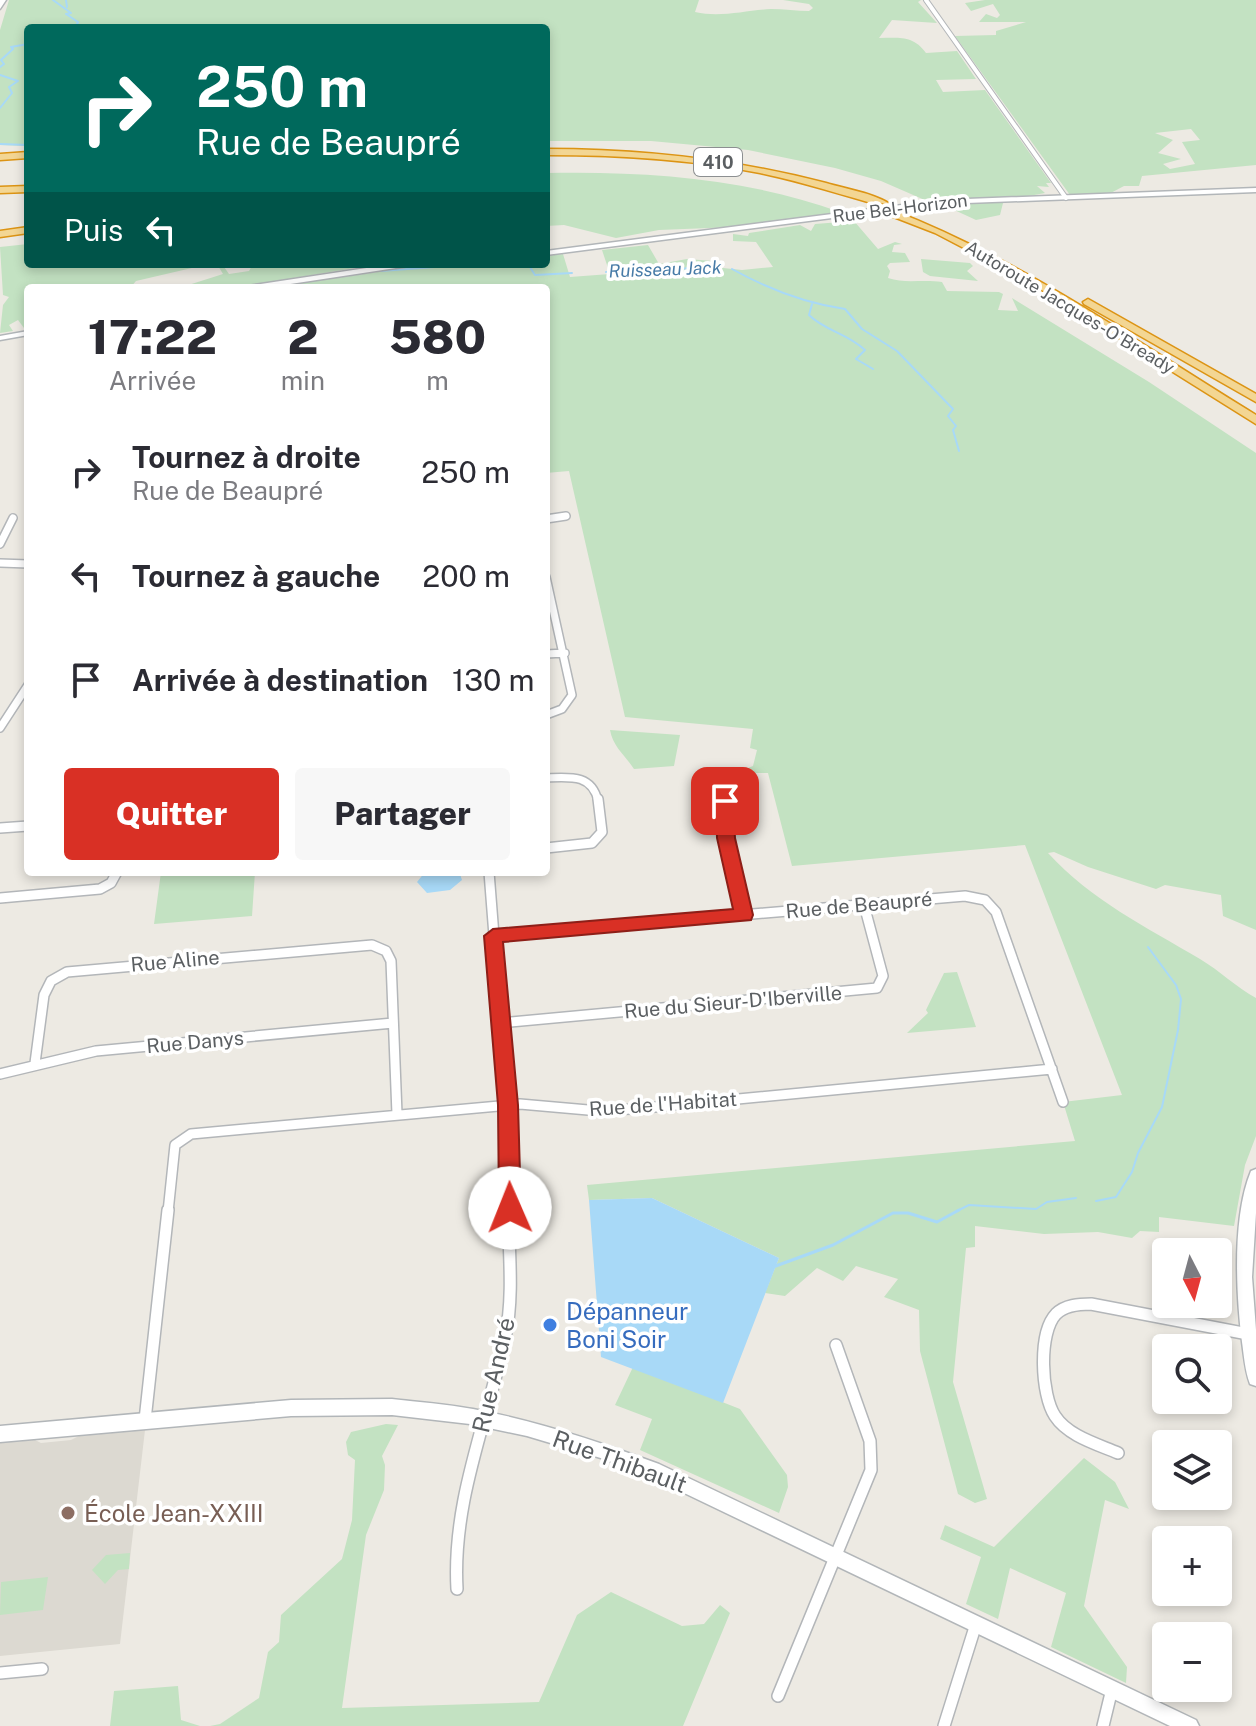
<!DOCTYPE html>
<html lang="fr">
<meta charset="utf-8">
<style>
body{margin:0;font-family:"Public Sans",sans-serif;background:#f7f7f7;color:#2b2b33;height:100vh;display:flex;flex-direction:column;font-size:30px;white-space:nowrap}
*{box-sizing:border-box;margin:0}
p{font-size:26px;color:#7c7c81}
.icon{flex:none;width:44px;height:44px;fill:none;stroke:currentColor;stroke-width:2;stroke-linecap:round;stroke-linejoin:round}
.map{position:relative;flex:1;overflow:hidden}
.side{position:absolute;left:24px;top:284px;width:526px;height:592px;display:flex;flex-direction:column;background:#fff;border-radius:8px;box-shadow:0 4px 12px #0003}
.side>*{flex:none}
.banner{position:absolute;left:24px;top:24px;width:526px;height:244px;border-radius:8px;box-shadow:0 4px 12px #0003;background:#00695c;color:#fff;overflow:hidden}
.needle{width:52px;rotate:174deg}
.fabs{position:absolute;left:1152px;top:1238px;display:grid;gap:16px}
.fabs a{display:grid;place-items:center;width:80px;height:80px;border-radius:8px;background:#fff;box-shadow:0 4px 12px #0003;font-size:40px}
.pin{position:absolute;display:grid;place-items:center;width:68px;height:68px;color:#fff;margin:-34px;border-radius:16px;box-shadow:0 4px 12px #0006}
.me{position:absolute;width:88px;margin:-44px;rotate:359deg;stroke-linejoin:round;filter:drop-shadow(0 0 6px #0008)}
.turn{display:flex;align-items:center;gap:28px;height:168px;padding:0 40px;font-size:36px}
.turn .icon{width:104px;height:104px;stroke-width:2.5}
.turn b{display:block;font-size:56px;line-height:68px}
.then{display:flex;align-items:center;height:76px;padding:0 40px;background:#0003;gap:16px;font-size:30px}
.eta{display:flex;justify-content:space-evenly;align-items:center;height:136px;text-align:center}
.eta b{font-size:48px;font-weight:800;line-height:56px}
.cta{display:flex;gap:16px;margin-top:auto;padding:16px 40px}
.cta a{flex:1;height:92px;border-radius:8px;background:#d93025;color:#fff;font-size:32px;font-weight:800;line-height:92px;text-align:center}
.cta a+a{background:#f7f7f7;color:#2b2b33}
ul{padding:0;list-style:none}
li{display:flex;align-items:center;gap:24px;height:104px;padding:0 40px}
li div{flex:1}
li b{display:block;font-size:30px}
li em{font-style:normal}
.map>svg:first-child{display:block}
.education{fill:#dcd9d1}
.green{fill:#c3e2c2;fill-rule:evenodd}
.water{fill:#a8d9f7}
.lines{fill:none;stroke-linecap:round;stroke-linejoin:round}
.stream-far1{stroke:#a8d9f7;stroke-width:2}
.stream{stroke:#a8d9f7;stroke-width:3}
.street-far3-casing{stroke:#b3b6b9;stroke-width:6}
.street-far2-casing{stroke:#b3b6b9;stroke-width:10}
.street-far1-casing{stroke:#b3b6b9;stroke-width:12}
.street-casing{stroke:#b3b6b9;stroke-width:14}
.secondary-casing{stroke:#b2b6b9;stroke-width:3}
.highway-casing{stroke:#dc9414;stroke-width:3}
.street-far3{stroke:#fff;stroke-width:4}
.street-far2{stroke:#fff;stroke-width:7}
.street-far1{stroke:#fff;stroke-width:9}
.street{stroke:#fff;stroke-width:11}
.secondary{fill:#fff;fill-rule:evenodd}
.highway{fill:#f3d693;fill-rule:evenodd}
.highway-bridge-far1-casing{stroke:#dc9414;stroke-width:11;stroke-linecap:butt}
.highway-bridge-casing{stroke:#dc9414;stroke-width:13;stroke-linecap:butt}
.highway-bridge-far1{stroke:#f3d693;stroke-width:9}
.highway-bridge{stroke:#f3d693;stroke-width:11}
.route{fill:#d93025;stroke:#8d1f18;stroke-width:2}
.shop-dot{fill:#3f7fe0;stroke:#fff;stroke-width:3}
.education-dot{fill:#8d6e63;stroke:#fff;stroke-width:3}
.labels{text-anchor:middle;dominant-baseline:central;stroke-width:7;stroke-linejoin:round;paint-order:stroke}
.shield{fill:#fff;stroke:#8c8f91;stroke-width:2}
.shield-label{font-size:18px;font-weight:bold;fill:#5b5f62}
.far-street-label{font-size:18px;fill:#5b5f62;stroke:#fff}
.far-water-label{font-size:18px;font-style:italic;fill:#477ba7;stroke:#fff}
.street-label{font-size:20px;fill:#5b5f62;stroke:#fff}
.near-shop-label{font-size:24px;fill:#366cbe;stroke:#fff;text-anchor:start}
.near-street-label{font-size:24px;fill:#5b5f62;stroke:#fff}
.near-education-label{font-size:24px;fill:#785e54;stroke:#fff;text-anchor:start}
</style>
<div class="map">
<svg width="1256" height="1726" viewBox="0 0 1256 1726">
<rect width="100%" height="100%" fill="#edeae3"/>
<path class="education" d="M145,1430L120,1644L0,1656V1443L35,1440L41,1443L71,1440L79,1436Z"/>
<path class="green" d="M9,0H699L695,12C721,18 746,10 771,9C784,9 797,11 809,11L813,8L809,4L783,0H921L918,2L937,23L892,20L879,38C899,38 913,35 926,53L957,51L976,79L936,80L943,92L985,90L1051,183H1046L1049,187L1037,186L1045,193L1029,196L927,201L881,181L835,168L748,150L651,141H546V28H28V146L0,145V30Z
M985,0H1256V165L1142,176L1139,186H1124L1107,195H1070L955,36L996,35V31L1026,22H979L986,14L997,18L1000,15L993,4L971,11L965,3ZM1191,129L1200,140L1182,142L1195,164L1170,169L1163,164L1181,159L1158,153L1173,140L1155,133Z
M546,173C645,171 746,178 840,212L735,227L659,230L616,238L564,225L546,226Z
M991,202L1003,203L1000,215L976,220L950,208L955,207V203Z
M854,221L878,249L895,242L902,244L894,245L892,252L905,253L910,262L890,263L887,266L890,271L888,278C905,284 923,279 942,282L947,291L999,292L1003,294L998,310L1018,311L1012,298L1149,382L1256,453V930L1223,916L1221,895L1165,885L1156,889L1088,867L1054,852L1048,853C1091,900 1146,927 1200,959C1220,971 1236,987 1256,998V1136L1245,1165L1234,1226L1159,1217V1232L1140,1231L1132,1238L1098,1232L1044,1234L975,1226V1247L966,1248L953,1382L987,1499L975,1503L958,1494L920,1351L919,1310L884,1297L898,1279L856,1266L843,1281L817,1268L785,1296L765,1293L779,1258L652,1198L589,1200L587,1185L1075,1141L1063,1102L1122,1095L1025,845L792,866L768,773H754L737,782L740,771L753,766L757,750L750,748L753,729L625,717L569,471L546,473V288H267L405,268L452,264H546V256L563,254L570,277L610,274L602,250L648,245L659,264L687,259L713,261L723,268L742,270L773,267L756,242L733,241V234L748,236L749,233L800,225L811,231L815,224Z
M28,244V264H209L136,281L130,288H28V327L24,328L18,320L9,325L13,331L0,333L3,305L9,297L3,295L0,247Z
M921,259L970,263L973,266L967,271L978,281L930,276L923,272Z
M217,264H222L229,274L249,271L253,264H379L233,288H179L223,274Z
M610,730L680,735L674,766L634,769C625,755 613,747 610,730Z
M161,872H255L252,916L154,924Z
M957,972L976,1027L907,1033L928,1013L926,1010L944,973Z
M633,1367L740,1409L787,1475L788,1487L779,1513L640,1450L652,1419L615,1405Z
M386,1424L398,1425L382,1456L385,1465L384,1490L366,1535L342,1708L539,1702L577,1615L611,1592L682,1626L704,1624L720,1605L730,1613L683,1726H210L220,1724L259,1698L268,1652L279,1642L281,1615L342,1559L352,1520L355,1460L348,1455L346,1442L351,1432Z
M1084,1458L1115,1482L1129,1509L1105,1500L1084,1606L1127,1667L1126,1683L1051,1647L1066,1593L1010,1568L998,1619L966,1604L981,1557L940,1539L945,1525L994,1547Z
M130,1553L129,1569L118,1570L105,1584L92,1570L106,1555Z
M48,1577L43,1610L0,1615L1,1582Z
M178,1686L181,1720L200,1726H110L114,1691Z"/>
<path class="water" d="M425,872L460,874L462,880L450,890L427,893L417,882Z
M652,1198L779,1258L723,1403L601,1357L589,1200Z"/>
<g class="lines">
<path class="stream-far1" d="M53,0L71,13L66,14L78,22L75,28
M66,0L67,7
M0,67L4,64L1,60L13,49L11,47L28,44
M0,75L18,81L9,87L12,93L0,108
M0,144L28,145
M528,264L535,275L572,273
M732,269C768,289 804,303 845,309L862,329L897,351L953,409L948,416L956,426L953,430L959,451
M381,271L475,264
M606,272L641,273L719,265
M812,304L809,315C825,331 847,333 865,350L856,359L873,369
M1096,1201L1116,1197L1132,1172L1138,1153L1162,1107L1178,1030L1181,999L1176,985L1148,947
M955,1212L969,1205L1036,1209L1047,1202L1076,1198"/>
<path class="stream" d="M773,1267L833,1245L893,1213H908L937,1222L959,1210"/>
<defs>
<path id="street-far3" d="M926,0L1066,198"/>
<path id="street-far2" d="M546,519L566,516
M0,544L13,518
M0,563L28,564
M546,577L572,695L562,709L546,715
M546,654L565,653
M0,728L28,685
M546,778C570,777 592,774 598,801
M702,801L713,796L725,801"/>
<path id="street-far1" d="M704,799L702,806L726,838
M723,799L726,838
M0,828L28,826
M726,838L744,915
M546,848L592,843L602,832L598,799
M489,872L508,1114L509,1212
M0,898L100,889L111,883L117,872
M493,936L965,896L985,900L996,912L1063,1102
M501,1023L877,988L883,976L864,905
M35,1063L44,995L51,981L67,972L372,945L386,951L391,961L397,1114
M0,1074L96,1051L393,1023
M168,1212L175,1145L191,1134L520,1104L588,1110L634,1109L1052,1069"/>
<path id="street" d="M145,1420L168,1210
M1118,1453C1097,1444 1068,1436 1055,1416C1041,1395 1038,1333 1056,1314C1065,1305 1079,1304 1091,1304L1248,1334
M457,1589C452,1501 487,1423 505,1338C514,1298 509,1252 508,1210
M0,1673L42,1669
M778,1696L871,1470L870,1441L836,1345
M944,1726L976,1624
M1103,1726L1112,1689"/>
<path id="secondary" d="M0,0H6L0,9Z
M1256,188V192L941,204L546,255V251L941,200Z
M393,264H413L409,266L264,288H244L248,286Z
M28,331V335L0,340V336Z
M1256,1169V1213L1252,1277L1256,1330V1386L1250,1384C1245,1371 1244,1356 1242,1342C1236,1293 1232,1217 1251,1171Z
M392,1399C419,1402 446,1404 473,1409C537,1421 598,1441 659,1464L1196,1720L1199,1726H1170L655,1479L604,1459L527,1436L470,1424L392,1415L291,1416L0,1442V1426L291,1400Z"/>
<path id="highway" d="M546,149C641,149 734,159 826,183C846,189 873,193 890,204L885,207C843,195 803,182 760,173C689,159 618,155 546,155Z
M28,152V158L0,160V154Z
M28,186V192L0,193V187Z
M886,210H892C1026,262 1135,341 1256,415V424L1029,282L935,233L886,214Z
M28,227V233L0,237V231Z
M1088,299L1256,394V402L1084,304L1083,302Z"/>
</defs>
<use href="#street-far3" class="street-far3-casing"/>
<use href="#street-far2" class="street-far2-casing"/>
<use href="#street-far1" class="street-far1-casing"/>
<use href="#street" class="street-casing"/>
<use href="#secondary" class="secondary-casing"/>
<use href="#highway" class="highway-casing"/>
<use href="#street-far3" class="street-far3"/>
<use href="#street-far2" class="street-far2"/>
<use href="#street-far1" class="street-far1"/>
<use href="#street" class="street"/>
<use href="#secondary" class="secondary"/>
<use href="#highway" class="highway"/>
<defs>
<path id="highway-bridge-far1" d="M871,206L885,211"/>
<path id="highway-bridge" d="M879,209L889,212"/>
</defs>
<use href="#highway-bridge-far1" class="highway-bridge-far1-casing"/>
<use href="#highway-bridge" class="highway-bridge-casing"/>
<use href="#highway-bridge-far1" class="highway-bridge-far1"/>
<use href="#highway-bridge" class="highway-bridge"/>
</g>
<path class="route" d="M725,795L733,801L735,838L753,915L751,920L503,942L518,1105L521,1208L518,1215L510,1217L502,1215L499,1208L498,1105L484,936L493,929L733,909L717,838L716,801Z"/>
<circle class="shop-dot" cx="550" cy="1325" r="8"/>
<circle class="education-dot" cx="68" cy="1513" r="8"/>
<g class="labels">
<rect class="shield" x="694" y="148" width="48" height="28" rx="6"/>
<g class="shield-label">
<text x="718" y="162">410</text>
</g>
<g class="far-street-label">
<text transform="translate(900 208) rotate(-7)">Rue Bel-Horizon</text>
<text transform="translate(1070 307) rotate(31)">Autoroute Jacques-O'Bready</text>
</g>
<g class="far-water-label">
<text transform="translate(665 269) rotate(-2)">Ruisseau Jack</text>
</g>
<g class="street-label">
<text transform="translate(859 905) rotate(-5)">Rue de Beaupré</text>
<text transform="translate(175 961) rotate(-5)">Rue Aline</text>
<text transform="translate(733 1002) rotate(-5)">Rue du Sieur-D'Iberville</text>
<text transform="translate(195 1042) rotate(-5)">Rue Danys</text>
<text transform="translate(663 1104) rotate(-4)">Rue de l'Habitat</text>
</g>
<g class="near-shop-label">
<text x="566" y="1311">Dépanneur<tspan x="566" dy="28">Boni Soir</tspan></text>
</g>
<g class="near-street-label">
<text transform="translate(493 1375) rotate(-77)">Rue André</text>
<text transform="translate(620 1461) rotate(20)">Rue Thibault</text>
</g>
<g class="near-education-label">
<text x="84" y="1513">École Jean-XXIII</text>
</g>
</g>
</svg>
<div class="fabs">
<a><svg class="needle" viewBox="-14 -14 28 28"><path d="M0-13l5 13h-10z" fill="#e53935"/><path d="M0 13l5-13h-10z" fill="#7c7c81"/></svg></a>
<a><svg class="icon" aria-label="search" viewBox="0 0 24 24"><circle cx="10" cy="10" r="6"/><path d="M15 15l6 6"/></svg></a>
<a><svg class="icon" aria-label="layers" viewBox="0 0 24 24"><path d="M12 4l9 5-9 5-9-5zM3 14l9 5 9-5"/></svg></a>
<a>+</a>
<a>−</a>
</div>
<div class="pin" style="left:725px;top:801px;background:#d93025"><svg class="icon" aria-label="arrive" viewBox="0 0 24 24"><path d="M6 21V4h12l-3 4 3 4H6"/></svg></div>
<svg class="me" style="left:510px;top:1208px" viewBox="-20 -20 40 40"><circle r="19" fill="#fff"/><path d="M0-13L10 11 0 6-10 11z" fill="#d93025"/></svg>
<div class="banner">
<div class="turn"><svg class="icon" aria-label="right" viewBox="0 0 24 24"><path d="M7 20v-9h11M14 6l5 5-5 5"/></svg><div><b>250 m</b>Rue de Beaupré</div></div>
<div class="then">Puis<svg class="icon" aria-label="left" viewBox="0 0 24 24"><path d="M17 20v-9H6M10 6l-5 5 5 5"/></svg></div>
</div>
<section class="side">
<div class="eta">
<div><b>17:22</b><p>Arrivée</p></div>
<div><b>2</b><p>min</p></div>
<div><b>580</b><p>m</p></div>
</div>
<ul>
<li><svg class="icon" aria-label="right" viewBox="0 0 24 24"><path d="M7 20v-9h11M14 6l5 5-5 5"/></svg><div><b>Tournez à droite</b><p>Rue de Beaupré</p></div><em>250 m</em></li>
<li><svg class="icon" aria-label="left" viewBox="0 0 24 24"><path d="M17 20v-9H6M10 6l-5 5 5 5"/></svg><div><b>Tournez à gauche</b></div><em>200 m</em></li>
<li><svg class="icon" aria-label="arrive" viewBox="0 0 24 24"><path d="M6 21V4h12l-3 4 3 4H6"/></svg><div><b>Arrivée à destination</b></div><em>130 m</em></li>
</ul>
<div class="cta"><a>Quitter</a><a>Partager</a></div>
</section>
</div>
